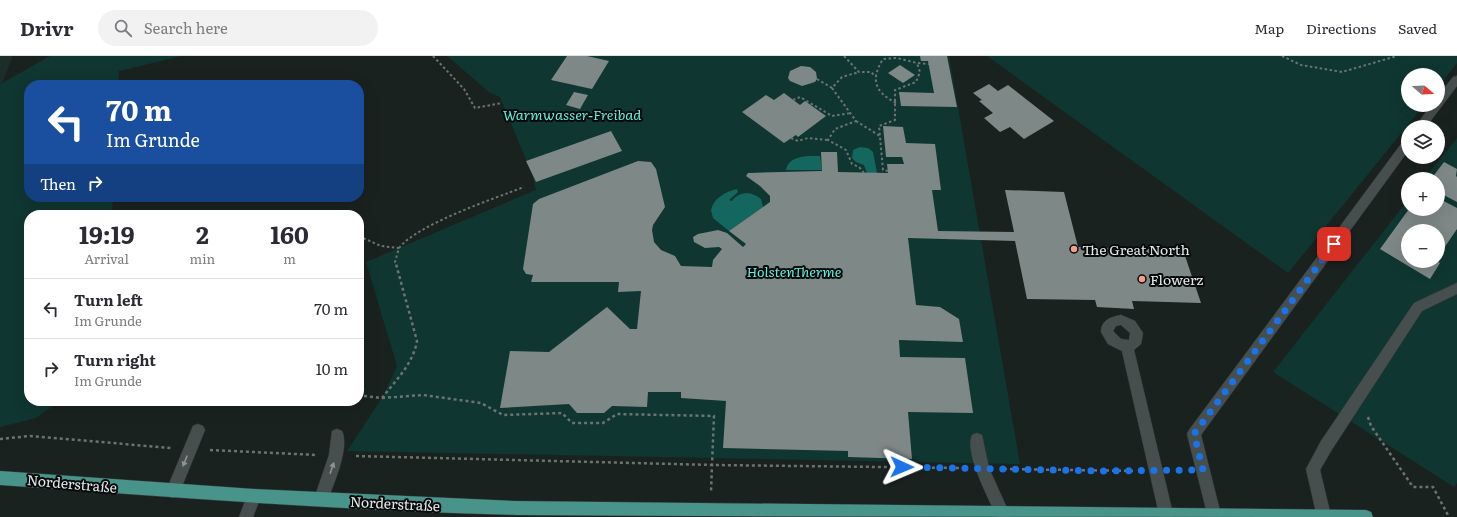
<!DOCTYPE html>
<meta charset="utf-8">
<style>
body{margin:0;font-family:Literata,serif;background:#f2f2f3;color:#2b2b33;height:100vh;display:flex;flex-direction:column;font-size:15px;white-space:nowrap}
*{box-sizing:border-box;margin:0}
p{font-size:13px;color:#7c7c81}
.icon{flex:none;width:22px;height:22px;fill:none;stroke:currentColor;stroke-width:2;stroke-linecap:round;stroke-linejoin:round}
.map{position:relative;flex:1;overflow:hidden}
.drawer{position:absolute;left:24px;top:154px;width:340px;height:196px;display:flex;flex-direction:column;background:#fff;border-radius:16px;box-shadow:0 4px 16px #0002}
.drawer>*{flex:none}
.hud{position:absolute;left:24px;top:24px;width:340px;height:122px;border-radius:16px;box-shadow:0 4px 16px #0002;background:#1a4fa0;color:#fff;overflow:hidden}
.needle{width:26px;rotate:109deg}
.buttons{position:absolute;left:1401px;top:12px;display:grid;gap:8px}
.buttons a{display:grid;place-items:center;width:44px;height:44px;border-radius:50%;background:#fff;box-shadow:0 4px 16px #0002;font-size:20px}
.pin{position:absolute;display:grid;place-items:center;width:34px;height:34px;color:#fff;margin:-17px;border-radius:8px;box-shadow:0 2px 6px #0006}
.me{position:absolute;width:44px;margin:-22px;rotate:91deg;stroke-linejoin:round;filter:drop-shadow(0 0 3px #0008)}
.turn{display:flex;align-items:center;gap:14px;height:84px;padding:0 16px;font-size:18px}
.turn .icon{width:52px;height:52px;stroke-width:2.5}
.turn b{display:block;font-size:28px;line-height:34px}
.then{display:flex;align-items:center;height:38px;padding:0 16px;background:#0003;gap:8px;font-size:15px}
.eta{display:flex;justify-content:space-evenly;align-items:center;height:68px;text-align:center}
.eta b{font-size:24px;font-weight:700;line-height:28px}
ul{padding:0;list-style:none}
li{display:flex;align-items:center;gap:12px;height:60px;padding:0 16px;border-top:1px solid #e1e1e2}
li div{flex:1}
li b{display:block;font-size:15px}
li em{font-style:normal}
header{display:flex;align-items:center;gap:24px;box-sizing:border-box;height:56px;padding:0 20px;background:#fff;border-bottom:1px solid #e1e1e2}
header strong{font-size:19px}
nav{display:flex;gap:22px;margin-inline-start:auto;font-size:14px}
.search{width:280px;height:36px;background:#f2f2f3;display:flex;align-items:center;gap:10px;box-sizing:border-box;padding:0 14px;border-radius:22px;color:#7c7c81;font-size:15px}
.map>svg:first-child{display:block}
.built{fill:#1d2d2a}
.green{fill:#103631;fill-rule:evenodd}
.water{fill:#14675e}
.building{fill:#7e8886}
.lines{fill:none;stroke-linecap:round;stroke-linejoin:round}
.minor-casing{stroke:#363c3b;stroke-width:1}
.major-casing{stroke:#363c3b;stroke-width:1}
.path-far1{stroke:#6c7472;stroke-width:2;stroke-dasharray:2.5 2.5;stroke-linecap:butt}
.path{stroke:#6c7472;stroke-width:2.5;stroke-dasharray:3 3;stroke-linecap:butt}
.minor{fill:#474f4e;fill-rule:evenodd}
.major{fill:#48948b;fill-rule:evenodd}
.oneway{fill:#8d9493}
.route{stroke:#1a73e8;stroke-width:7;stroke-dasharray:0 12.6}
.poi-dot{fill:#f49e89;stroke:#070a0a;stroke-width:1.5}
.labels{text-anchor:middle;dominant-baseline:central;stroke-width:4;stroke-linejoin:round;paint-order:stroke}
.park-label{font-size:14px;font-style:italic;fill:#62f0df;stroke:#070a0a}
.poi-label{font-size:14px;fill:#e3e9e8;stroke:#070a0a;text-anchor:start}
.street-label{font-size:14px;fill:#e3e9e8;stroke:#070a0a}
</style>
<header>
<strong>Drivr</strong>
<div class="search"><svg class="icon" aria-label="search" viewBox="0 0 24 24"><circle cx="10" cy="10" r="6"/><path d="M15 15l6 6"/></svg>Search here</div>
<nav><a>Map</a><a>Directions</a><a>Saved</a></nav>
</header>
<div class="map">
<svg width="1457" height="461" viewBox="0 0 1457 461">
<rect width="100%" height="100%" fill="#1a2220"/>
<path class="built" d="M0,0H13L0,32Z"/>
<path class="green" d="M50,0H182L119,15L118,29H29V141H113L112,159H29V345H60L36,362L0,371V32L1,28Z
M447,0H949L1020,408L347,395L382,342L397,310L366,206L536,134L532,118L500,41L489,36Z
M987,0H1457V7L1438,31V19H1408V49H1424L1288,217Z
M1457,82V427L1454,431L1273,316L1408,144V153H1438V123H1424ZM1408,175H1438V205H1408Z"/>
<path class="water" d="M860,91L868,92L873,96L877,117H867L864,109L856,106L852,102L853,94Z
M808,100H820L822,114H786C788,103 799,101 808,100Z
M737,133L738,136L729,144L732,145C739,135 752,135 761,143L763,151L729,175L713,162L711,154C714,142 725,136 737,133Z"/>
<path class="building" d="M567,0H587L609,5L592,33L551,24Z
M920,0H947L957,51L901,50L899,36L934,37L928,5H921Z
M900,9L915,19L903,27L888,17Z
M801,10L810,11L816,16L817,23L815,26L802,30L790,25L788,22L790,15Z
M989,28L998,35L1008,29L1054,65L1024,83L1010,71L1000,76L984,62L993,57L979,45L982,44L973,37Z
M574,36L588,39L580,53L566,49Z
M784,37L800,49L805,45L826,60L798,81L796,79L784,87L742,56L766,39L774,44Z
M883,70L903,71L906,87L935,88L941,134H932L938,175L1014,176L1005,134L1064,136L1078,191L1183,194L1201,247L1132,245L1134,253L1097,251L1095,244L1027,243L1015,185L908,182L916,249L940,251L959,263L963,286L899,284L900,301L965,302L973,357L908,356L912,403L848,401V395L723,392L726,345L681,342V336H648L647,351L612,350L604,357H577L569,348L500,352L510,295L549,296L607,251L630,273H637L641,235L618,236L619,226H531L533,219L526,218L523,213L533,148L539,143L638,105L651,106L656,113L665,151L653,169L652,174L654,186L661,194L675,200L681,210L712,211L713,204L722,193L719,191L705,192L694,186L693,181L698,178L718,174L727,177L743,191L746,188L729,175L770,146V140L760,130L746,120L748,117L822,115L821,96H837L838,116L888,117L887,108H904L902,101H886Z
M611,75L622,95L536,126L526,105Z
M1444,106L1457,113L1456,120L1457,121V146L1438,136V123H1431Z
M1438,142L1457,152V173L1438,201V175H1408V205H1436L1440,207L1430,223L1380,193L1409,153H1438Z"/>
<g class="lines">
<defs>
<path id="minor" d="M1457,20V30L1426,71H1415L1431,49H1438V40L1453,21Z
M1408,83V95L1201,379L1221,459L1220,461H1208L1187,378L1189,374L1404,84Z
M1457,227V238L1422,255L1331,395L1320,414L1331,460L1317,461L1306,413L1321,385L1414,247Z
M1121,259L1135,265L1143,277L1141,288L1134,294L1173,458L1172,461H1160L1159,458L1122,295L1108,288L1101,276C1101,264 1111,261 1121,259ZM1121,269L1130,277L1129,284L1121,283L1113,275L1116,270Z
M198,368L203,370L205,374L178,440L173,442L168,440L166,435L193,370Z
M337,373L342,375C350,392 333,430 326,448L321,450L316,448L314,443L329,399L332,375Z
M977,377L982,379L989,412L1011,461H997C989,443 964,397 972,379Z
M254,433L259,435L261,440L253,461H239L249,435Z"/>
<path id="major" d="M0,415L254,433L514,445L1366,454L1371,456L1373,461C1088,461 802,461 517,459C344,455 172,441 0,429Z"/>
</defs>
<use href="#minor" class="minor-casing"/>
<use href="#major" class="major-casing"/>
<path class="path-far1" d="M433,0L464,33L475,52L502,47
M844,0L859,16H871L875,20
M1282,0L1301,9L1342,16L1397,0
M817,23L832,32L842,21L859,16
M832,32L856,65L835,73L828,84L846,94L852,108L859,111L864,117
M793,44L800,41L832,60L851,57
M896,47C875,36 870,24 883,3L897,2L917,7
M856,65L880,80
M791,82L798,85L808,82L828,84
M888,115L883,114L879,70L895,64V34L916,26L920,16L917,7L929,8
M359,184L363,182L381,190L399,192L395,206L396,209
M399,192C418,168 493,143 524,131"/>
<path class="path" d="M364,340L382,342C396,324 413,308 417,285L396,208
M382,342L423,339L481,347L503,359L562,357L572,367H603L617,358L714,360L711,435
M1368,361L1371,370L1413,431H1433L1449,461
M0,383L30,380L171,392
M210,394L317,399
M356,400L713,409L963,412
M1004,413L1136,415"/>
<use href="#minor" class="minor"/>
<use href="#major" class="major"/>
</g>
<defs><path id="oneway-solid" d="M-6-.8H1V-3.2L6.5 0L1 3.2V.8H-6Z"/></defs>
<g class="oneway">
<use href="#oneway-solid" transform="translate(185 405) rotate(112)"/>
<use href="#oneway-solid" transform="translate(332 412) rotate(-71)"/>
</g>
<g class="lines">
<path class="route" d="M902,411L1100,415L1203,414L1194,378L1334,188"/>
</g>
<g class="poi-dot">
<circle cx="1074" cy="193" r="4"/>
<circle cx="1142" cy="223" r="4"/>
</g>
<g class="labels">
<g class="park-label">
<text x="572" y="58">Warmwasser-Freibad</text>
<text x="794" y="215">HolstenTherme</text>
</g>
<g class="poi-label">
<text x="1082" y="193">The Great North</text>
<text x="1150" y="223">Flowerz</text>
</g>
<g class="street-label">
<text transform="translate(72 427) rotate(5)">Norderstraße</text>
<text transform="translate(395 447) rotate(3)">Norderstraße</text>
</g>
</g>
</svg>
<div class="buttons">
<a><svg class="needle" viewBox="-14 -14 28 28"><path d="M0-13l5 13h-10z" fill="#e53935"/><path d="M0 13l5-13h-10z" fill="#7c7c81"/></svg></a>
<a><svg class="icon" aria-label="layers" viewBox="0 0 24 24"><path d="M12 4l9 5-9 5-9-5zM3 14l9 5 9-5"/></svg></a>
<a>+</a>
<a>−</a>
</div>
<div class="pin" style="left:1334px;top:188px;background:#d93025"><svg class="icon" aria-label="arrive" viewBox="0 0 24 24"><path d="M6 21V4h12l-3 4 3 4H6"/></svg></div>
<svg class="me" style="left:902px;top:411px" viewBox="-20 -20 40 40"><path d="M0-17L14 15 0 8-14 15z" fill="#1a73e8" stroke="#fff" stroke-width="4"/></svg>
<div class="hud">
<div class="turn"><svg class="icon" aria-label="left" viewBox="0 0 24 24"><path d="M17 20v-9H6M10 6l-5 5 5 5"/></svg><div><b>70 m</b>Im Grunde</div></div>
<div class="then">Then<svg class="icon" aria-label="right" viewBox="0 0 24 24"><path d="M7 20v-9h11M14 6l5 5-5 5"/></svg></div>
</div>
<section class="drawer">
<div class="eta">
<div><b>19:19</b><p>Arrival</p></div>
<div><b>2</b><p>min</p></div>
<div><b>160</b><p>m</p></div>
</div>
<ul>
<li><svg class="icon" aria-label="left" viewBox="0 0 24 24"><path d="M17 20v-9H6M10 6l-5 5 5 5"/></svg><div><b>Turn left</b><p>Im Grunde</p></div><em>70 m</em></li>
<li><svg class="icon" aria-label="right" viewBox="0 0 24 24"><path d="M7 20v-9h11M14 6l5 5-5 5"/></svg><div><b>Turn right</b><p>Im Grunde</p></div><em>10 m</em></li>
</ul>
</section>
</div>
